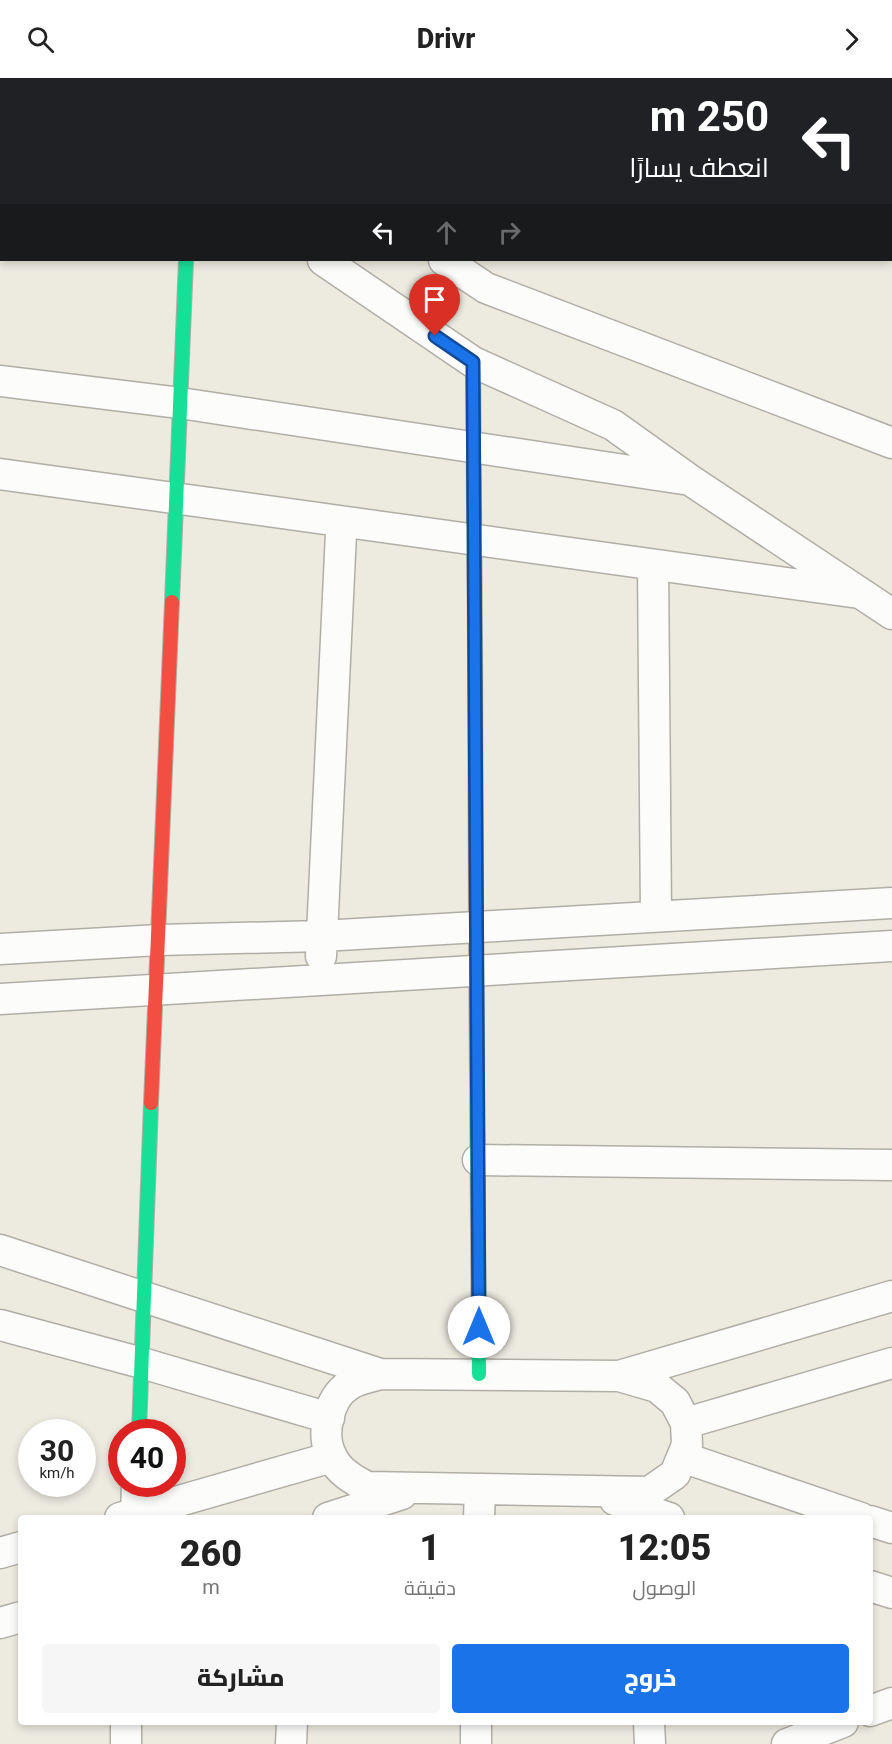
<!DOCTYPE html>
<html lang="ar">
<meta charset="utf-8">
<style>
body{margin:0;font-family:Roboto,Cairo,sans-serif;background:#f6f6f6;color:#222;direction:rtl;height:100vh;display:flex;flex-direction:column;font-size:22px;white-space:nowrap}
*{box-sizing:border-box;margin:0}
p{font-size:20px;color:#767676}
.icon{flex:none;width:33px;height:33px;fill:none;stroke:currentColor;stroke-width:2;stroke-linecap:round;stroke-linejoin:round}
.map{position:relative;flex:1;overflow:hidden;direction:ltr}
.drawer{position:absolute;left:18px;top:1437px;width:855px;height:210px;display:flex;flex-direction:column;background:#fff;border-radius:6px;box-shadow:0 3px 9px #0003;direction:rtl}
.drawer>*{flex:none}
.hud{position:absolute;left:0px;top:0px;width:892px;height:183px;box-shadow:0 3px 9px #0003;direction:rtl;background:#202124;color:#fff;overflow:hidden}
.speed{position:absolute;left:18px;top:1341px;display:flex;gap:12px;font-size:30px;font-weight:700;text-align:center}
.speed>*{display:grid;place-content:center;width:78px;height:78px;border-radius:50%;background:#fff;box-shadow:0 3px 9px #0003;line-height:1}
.speed small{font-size:15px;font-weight:400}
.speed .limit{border:9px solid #d22;background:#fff;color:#111}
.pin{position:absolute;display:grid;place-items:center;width:51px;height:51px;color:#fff;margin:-62px -26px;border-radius:50% 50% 50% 0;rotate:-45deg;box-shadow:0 0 6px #0007}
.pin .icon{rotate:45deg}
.me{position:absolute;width:66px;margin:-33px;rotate:0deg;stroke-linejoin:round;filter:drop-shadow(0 0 4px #0008)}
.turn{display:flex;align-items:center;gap:21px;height:126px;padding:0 24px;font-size:27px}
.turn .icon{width:78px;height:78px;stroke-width:2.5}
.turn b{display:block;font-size:42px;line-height:51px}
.lanes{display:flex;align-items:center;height:57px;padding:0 24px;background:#0003;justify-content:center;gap:30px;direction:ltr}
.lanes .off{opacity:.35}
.eta{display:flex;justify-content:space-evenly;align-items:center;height:102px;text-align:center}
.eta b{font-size:36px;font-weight:800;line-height:42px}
.button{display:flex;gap:12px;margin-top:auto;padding:12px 24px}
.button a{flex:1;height:69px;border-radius:6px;background:#1a73e8;color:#fff;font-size:24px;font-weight:800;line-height:69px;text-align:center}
.button a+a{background:#f6f6f6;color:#222}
header{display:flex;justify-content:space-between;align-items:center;height:78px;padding:0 24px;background:#fff;font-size:27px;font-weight:800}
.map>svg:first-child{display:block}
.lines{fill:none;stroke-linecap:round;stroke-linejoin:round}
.street-casing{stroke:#b0aea6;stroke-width:33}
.fast-casing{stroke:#b0aea6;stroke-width:16}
.jam-casing{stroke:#b0aea6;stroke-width:16}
.street{stroke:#fcfcfa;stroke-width:30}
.fast{stroke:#16e098;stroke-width:14}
.jam{stroke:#f24e42;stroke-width:14}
.route-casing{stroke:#114b97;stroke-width:15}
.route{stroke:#1a73e8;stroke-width:10}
</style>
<header><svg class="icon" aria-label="forward" viewBox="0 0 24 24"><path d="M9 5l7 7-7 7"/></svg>Drivr<svg class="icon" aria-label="search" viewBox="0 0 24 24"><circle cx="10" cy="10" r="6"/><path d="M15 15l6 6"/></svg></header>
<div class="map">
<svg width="892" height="1666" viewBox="0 0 892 1666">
<rect width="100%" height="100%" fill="#edeae0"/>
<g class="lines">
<defs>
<path id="street" d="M61,0L64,2
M175,0L177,2
M323,182L473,284L613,347L690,402L892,536
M444,182L486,210L892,365
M0,303L180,325L690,402
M0,396L859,515
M653,487L656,838
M0,871L159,862L322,858L892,825
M321,878L341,455
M0,921L892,868
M478,1082L892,1087
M0,1172L380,1296
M0,1247L142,1285L329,1340
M380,1296L619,1298L657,1309L675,1324L686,1345L687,1367L675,1396L649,1414L367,1409C354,1402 339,1394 332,1379C320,1358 328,1320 349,1307C357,1301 371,1299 380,1296Z
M619,1298L892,1218
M686,1345L892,1285
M682,1379L861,1440
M615,1422L669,1440
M120,1440L332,1379
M136,1440L137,1406
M328,1440L402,1416
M479,1440L480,1411
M870,1443L892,1450
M0,1475L21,1469
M870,1508L892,1515
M0,1545L21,1539
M870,1633L892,1625
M649,1644L650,1666
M126,1666V1644
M291,1666L292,1644
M476,1666V1644
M787,1666L843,1644"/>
<path id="fast" d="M473,284L475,562
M172,524L186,182
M476,855L479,1296
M139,1354L151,1025"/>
<path id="jam" d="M475,562L476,855
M151,1025L172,524"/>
</defs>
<use href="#street" class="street-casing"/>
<use href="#fast" class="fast-casing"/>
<use href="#jam" class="jam-casing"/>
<use href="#street" class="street"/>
<use href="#fast" class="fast"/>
<use href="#jam" class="jam"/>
</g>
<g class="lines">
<defs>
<path id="route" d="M435,258L473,284L479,1249"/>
</defs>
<use href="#route" class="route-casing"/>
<use href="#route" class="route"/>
</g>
</svg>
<div class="speed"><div>30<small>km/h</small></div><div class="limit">40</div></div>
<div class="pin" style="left:435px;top:258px;background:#d93025"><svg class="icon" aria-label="arrive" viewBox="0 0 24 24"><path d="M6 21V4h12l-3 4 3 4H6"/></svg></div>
<svg class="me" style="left:479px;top:1249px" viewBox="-20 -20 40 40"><circle r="19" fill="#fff"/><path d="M0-13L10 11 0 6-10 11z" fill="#1a73e8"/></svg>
<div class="hud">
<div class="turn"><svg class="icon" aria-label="left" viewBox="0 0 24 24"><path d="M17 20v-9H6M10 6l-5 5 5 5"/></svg><div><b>250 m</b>انعطف يسارًا</div></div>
<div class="lanes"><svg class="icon" aria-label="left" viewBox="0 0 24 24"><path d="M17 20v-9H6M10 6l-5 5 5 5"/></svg><svg class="icon off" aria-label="ahead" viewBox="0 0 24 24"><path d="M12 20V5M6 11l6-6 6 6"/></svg><svg class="icon off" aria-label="right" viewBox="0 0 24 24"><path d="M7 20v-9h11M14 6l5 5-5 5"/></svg></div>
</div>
<section class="drawer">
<div class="eta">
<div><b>12:05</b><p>الوصول</p></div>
<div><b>1</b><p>دقيقة</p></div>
<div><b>260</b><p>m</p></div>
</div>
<div class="button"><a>خروج</a><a>مشاركة</a></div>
</section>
</div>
